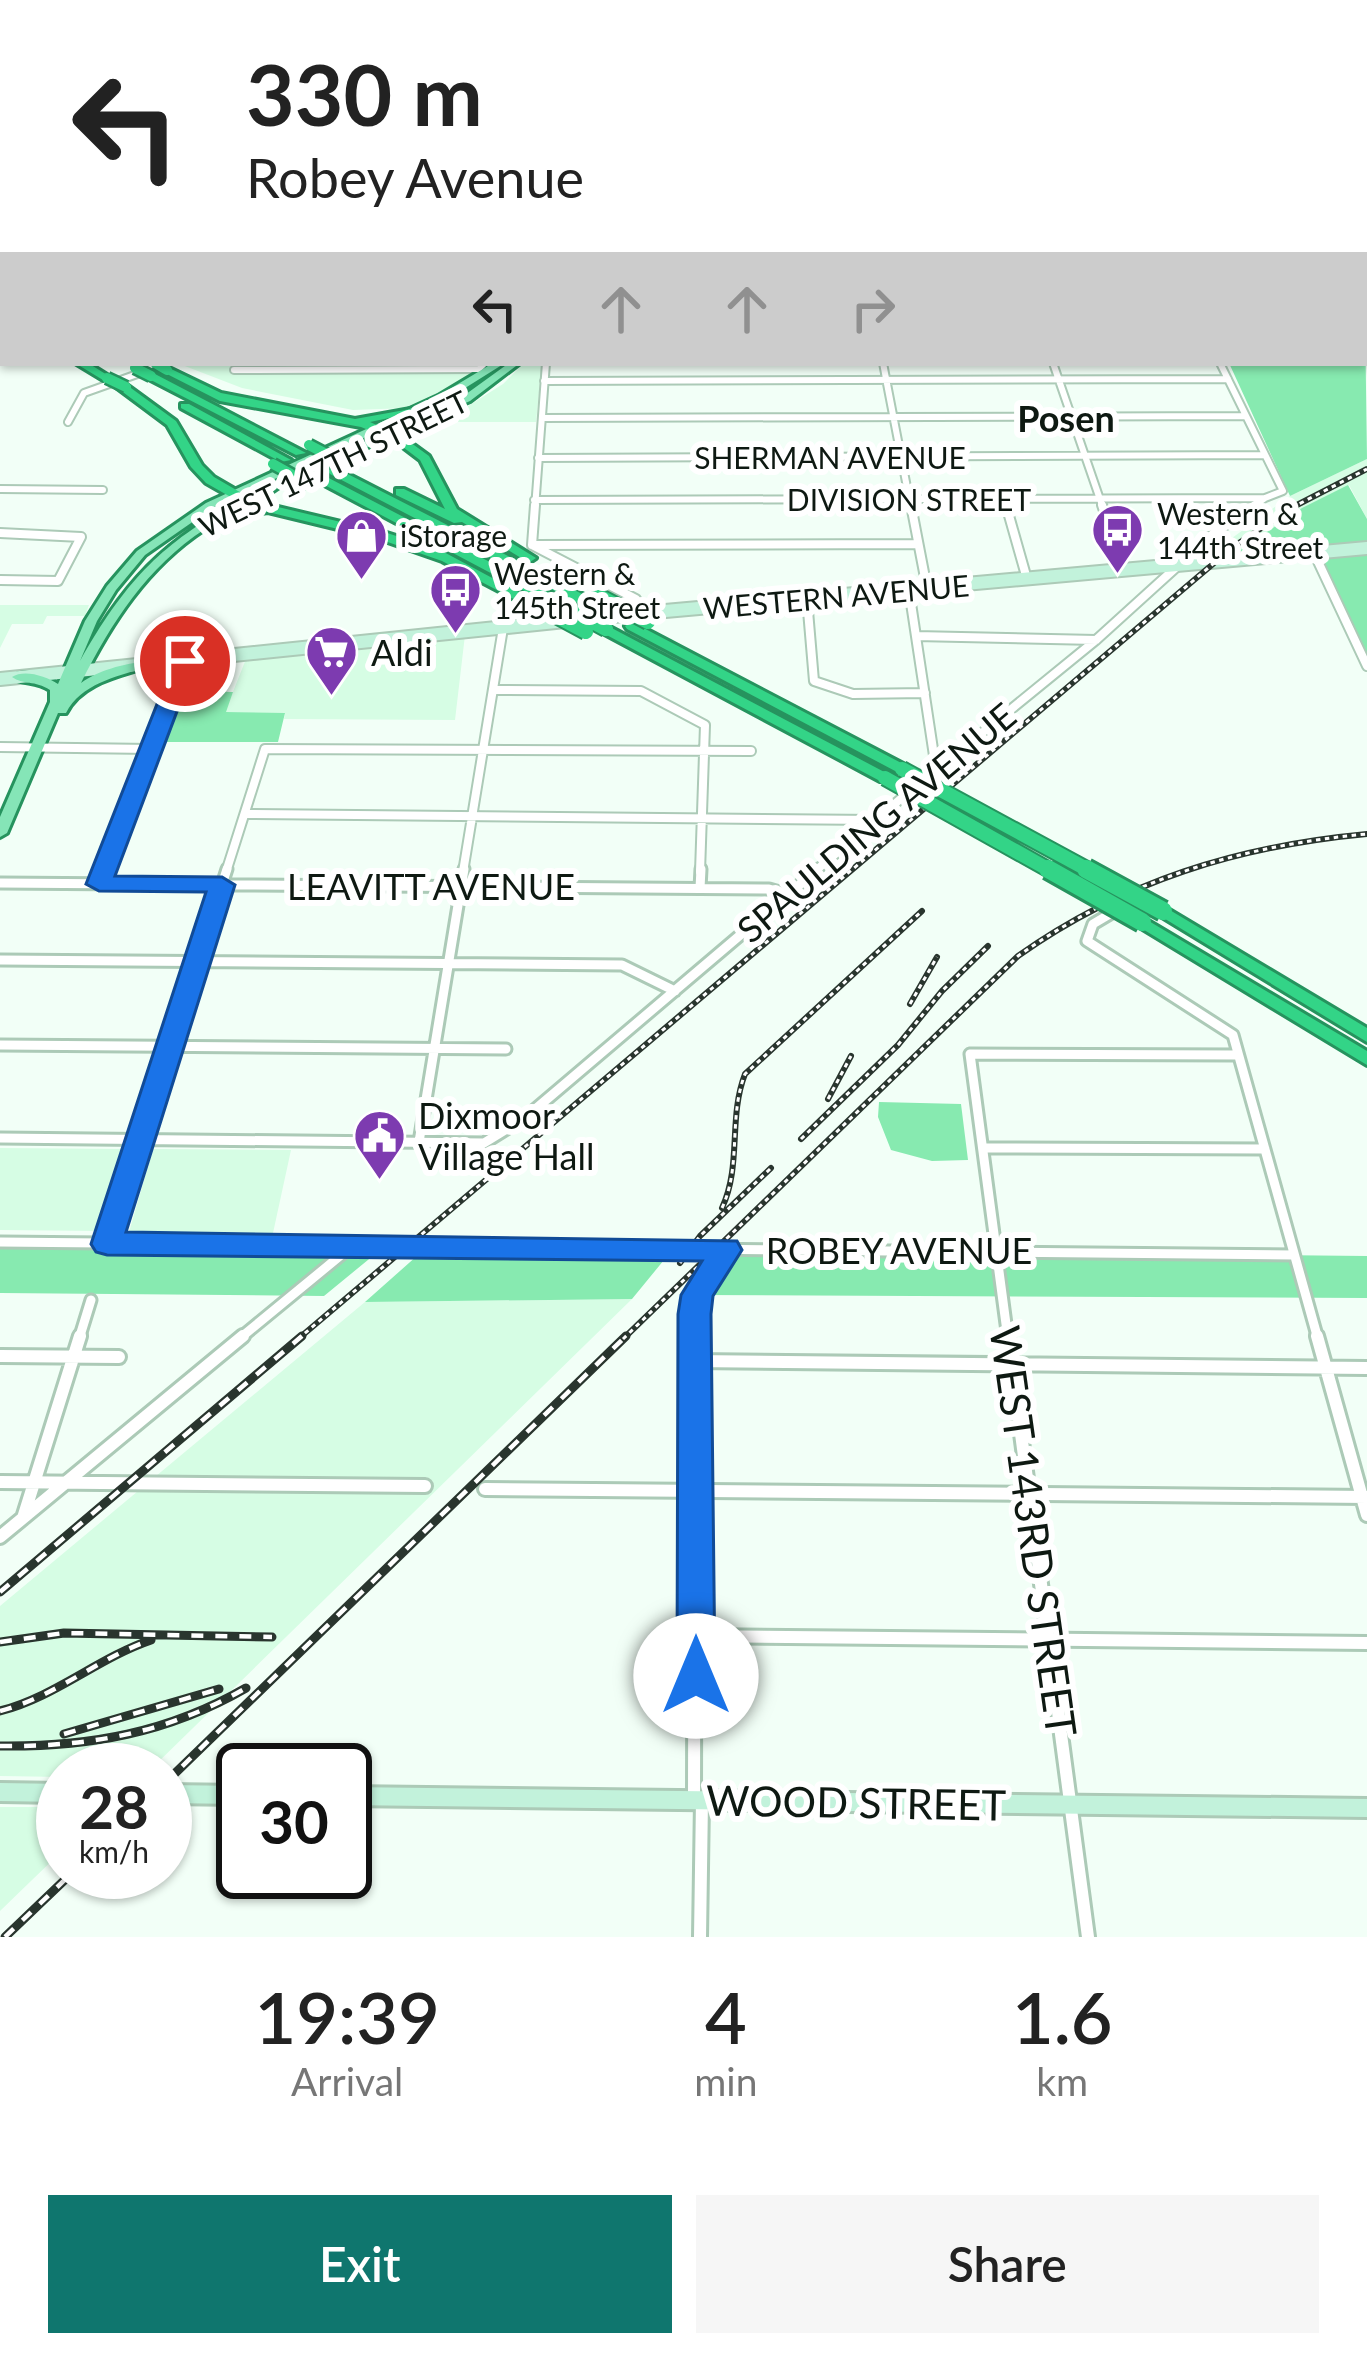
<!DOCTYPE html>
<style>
body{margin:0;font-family:Lato,sans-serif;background:#f6f6f6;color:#222;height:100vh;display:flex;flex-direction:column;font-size:45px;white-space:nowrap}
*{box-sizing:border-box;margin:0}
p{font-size:39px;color:#767676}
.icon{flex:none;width:66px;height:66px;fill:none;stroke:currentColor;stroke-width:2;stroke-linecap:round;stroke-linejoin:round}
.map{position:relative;height:1937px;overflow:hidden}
.details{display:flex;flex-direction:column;background:#fff;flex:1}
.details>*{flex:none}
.guide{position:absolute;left:0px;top:0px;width:1368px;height:366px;box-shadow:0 3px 9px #0004;background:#fff;color:#222;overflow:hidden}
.speed{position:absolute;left:36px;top:1743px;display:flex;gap:24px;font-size:60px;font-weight:700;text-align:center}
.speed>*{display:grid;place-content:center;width:156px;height:156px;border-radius:50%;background:#fff;box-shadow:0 3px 9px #0004;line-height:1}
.speed small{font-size:30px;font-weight:400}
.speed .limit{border:6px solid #111;border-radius:18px;background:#fff;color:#111}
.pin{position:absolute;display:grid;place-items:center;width:102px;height:102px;color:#fff;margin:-51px;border:6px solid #fff;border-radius:50%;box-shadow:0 3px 12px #0007}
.me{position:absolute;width:132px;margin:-66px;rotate:0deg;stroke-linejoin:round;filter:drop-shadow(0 0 9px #0008)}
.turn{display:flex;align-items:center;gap:42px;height:252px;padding:0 48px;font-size:54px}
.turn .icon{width:156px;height:156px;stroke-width:2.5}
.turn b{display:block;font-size:84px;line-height:102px}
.lanes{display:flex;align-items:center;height:114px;padding:0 48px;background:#0003;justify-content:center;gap:60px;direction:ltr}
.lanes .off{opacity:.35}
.eta{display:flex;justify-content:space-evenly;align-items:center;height:204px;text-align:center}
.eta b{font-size:72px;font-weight:600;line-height:84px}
.button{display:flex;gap:24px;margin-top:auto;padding:24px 48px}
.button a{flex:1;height:138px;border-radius:0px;background:#0f766e;color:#fff;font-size:48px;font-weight:600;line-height:138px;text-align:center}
.button a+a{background:#f6f6f6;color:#222}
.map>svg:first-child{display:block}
.built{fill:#d6fde4}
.green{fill:#87eab0}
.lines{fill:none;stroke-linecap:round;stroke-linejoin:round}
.stream{stroke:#56bc83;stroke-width:3}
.street-far4-casing{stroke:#accab7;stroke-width:8}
.street-far3-casing{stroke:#accab7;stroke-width:10}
.street-far2-casing{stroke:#accab7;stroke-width:12}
.street-far1-casing{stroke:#accab7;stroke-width:15}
.street-casing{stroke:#accab7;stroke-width:18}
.secondary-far1-casing{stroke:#accab7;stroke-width:16}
.secondary-casing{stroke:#accab7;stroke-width:24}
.primary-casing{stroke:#26935e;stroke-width:6}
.highway-casing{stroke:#26935e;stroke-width:6}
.street-far4{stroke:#fff;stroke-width:4.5}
.street-far3{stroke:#fff;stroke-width:6}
.street-far2{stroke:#fff;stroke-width:8}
.street-far1{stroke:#fff;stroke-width:9}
.street{stroke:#fff;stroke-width:12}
.secondary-far1{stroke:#c2f2db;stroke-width:12}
.secondary{stroke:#c2f2db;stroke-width:18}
.primary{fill:#85e5b7;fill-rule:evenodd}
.highway{fill:#33d487;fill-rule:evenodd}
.rail-far1-casing{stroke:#29352e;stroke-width:6}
.rail-casing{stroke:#29352e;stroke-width:9}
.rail-far1{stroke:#fff;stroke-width:3;stroke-dasharray:4.5;stroke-linecap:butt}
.rail{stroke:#fff;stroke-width:4.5;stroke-dasharray:12;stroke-linecap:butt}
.highway-bridge-far2-casing{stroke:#26935e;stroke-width:15;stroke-linecap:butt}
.highway-bridge-far1-casing{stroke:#26935e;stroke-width:18;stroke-linecap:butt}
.highway-bridge-casing{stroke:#26935e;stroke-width:24;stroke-linecap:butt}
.highway-bridge-far2{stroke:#33d487;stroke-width:10}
.highway-bridge-far1{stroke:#33d487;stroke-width:14}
.highway-bridge{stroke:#33d487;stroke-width:18}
.route{fill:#1a73e8;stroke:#114b97;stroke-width:3}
.labels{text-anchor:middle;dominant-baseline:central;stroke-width:12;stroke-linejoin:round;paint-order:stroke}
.far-street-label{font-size:30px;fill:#0e1912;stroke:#fff}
.far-poi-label{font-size:30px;fill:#0e1912;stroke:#fff;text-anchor:start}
.far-quarter-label{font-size:36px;font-weight:bold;fill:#0e1912;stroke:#fff}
.poi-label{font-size:36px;fill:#0e1912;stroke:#fff;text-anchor:start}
.street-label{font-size:36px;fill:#0e1912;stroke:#fff}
.near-street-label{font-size:42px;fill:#0e1912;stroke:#fff}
</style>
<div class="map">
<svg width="1367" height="1937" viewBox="0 0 1367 1937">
<rect width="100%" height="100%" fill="#f2fff7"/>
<path class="built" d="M177,363H493L409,408L353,410L242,388Z
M524,363H542L536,422H443L503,384Z
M1367,459V519L1349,485L1232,556L1203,559L1290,496Z
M0,605H89L85,616H47L43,624H12L0,648Z
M465,635L455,720L284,719L285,714L225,712L246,659Z
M0,1148L125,1149L99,1231L0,1230Z
M153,1149L291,1150L273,1233L129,1232Z
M632,1299L150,1770H63V1777L0,1776V1606L365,1302Z
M0,1807H63V1850L0,1911Z"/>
<path class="green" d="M1365,316L1367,459L1290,496L1229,363H1365Z
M1348,485L1367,519V666L1314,553L1232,556L1302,508Z
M184,691L233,692L226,712L285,713L278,742H164Z
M879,1102L961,1104L968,1160L932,1161L891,1150L878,1117Z
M0,1242L385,1246L324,1296L0,1293Z
M427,1247L673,1249L632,1299L365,1302Z
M726,1250L1367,1256V1298L697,1295Z"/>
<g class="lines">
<path class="stream" d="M1179,0L1212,3"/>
<defs>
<path id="street-far4" d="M347,0L579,2
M1088,0L1100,3
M1249,0L1260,3
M1286,3H1349"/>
<path id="street-far3" d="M883,363L911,508
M1053,363L1103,508
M234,370L479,369L485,363
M544,381L1228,379
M542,418L1246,416
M68,422L84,393L143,372
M538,458L1265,455
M0,489L103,490
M1004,498L1007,508
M534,500L1265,498L1283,491L1220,363
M535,508L546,363
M1251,508L1265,498"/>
<path id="street-far2" d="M535,505L532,545L636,599L643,613
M911,505L927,588
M1006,505L1027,579
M1102,505L1124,570
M0,533L81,537L58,581L0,580
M532,545L918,544
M1314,553L1367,666
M909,590L936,769
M807,599L814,681L853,694L925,693
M916,636L1096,640
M493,690L641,691L705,725L700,872
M0,747L151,749
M923,781L1096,640L1214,533L1255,505
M245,814L876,820
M104,872L185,661
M226,872L265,749L751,751
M463,872L503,628
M814,872L910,791"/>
<path id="street-far1" d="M0,883L769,889L790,895
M99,884L105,869
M700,888L701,869
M1120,908L1093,924L1087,941L1233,1035L1318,1339
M0,960L622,965L675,991
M0,1045L506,1049
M0,1138L484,1143L526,1117L818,869
M419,1142L464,869
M983,1148L1265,1149
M0,1242L1294,1255
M107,1243L227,869
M79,1339L91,1300
M239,1339L352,1246
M695,1339L697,1295L726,1250
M1008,1339L970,1054L1238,1055"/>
<path id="street" d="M1008,1336L1088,1937
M1317,1336L1367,1515
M0,1356L119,1357
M693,1361L1367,1368
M0,1482L425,1486
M485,1489L1367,1497
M23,1518L80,1336
M0,1537L243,1336
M696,1636L1367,1643
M694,1800L695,1336
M700,1937L702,1800"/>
<path id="secondary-far1" d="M0,679L643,613L1367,548"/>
<path id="secondary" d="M0,1792L63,1793
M165,1794L243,1795
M345,1796L1367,1808"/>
<path id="primary" d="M576,0H582V3H576Z
M493,363H505L446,400L214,507L145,555L116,590L97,621L80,661C133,567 174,533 270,485L279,487C257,503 229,514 205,529C147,567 111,623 81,683C97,671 125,663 144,662L146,665L144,668C115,677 81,684 66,713H58L7,833L0,837V817L50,702V690C35,680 23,685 12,677C24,669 46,676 58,684L85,621L107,586L137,551L206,503L438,396Z
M509,363H520L470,401L348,456L339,454L462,397Z"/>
<path id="highway" d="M1024,0H1032L1033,3H1025Z
M3,230V236L0,237V231Z
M0,292L3,293V300L0,299Z
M0,316L3,317V324L0,323Z
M75,363H88L112,378L103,380Z
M167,367L221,393L355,419L427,406V410L370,422L403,437L429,456L457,509L536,558L530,562L526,561L462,522L454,523L396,495V489H404L445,509L420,460L395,441L361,427L220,401L163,372L162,370Z
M147,374H155L306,453L296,455L147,378Z
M112,380H120L176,421L202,465L214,477L257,502L387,533L440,550L541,604L539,607H529L442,561L379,539L268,512L238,516L210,526H202V520L232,509L250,508L206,483L191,467L167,425L112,384Z
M181,404H189L291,460L281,462L181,408Z
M334,467L588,597L590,600L583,604L578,603L330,474L328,471Z
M321,474L561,599L563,602L561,605H551L317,481L315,478Z
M632,622L907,766L909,769L907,772H897L627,629L625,626Z
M606,625L890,775L892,778L890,781H880L601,632V626Z
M1163,906L1367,1028V1042L1157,914L1155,911Z
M1142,917L1367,1051V1065L1136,925L1134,922Z"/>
</defs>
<use href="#street-far4" class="street-far4-casing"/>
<use href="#street-far3" class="street-far3-casing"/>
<use href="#street-far2" class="street-far2-casing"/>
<use href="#street-far1" class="street-far1-casing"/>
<use href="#street" class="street-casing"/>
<use href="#secondary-far1" class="secondary-far1-casing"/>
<use href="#secondary" class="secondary-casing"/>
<use href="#primary" class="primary-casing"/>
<use href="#highway" class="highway-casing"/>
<use href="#street-far4" class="street-far4"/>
<use href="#street-far3" class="street-far3"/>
<use href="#street-far2" class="street-far2"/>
<use href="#street-far1" class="street-far1"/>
<use href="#street" class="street"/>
<use href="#secondary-far1" class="secondary-far1"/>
<use href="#secondary" class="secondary"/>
<use href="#primary" class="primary"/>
<use href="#highway" class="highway"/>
<defs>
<path id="rail-far1" d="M1143,0L1157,3
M910,1004L937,957
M828,1099L851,1056
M801,1139L898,1045L942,991L988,946
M722,1208C742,1165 728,1118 745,1074L922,911
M680,1263L700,1236L771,1168
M298,1339L1233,547L1293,507L1367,469
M623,1339L1018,956C1124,881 1238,846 1367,834"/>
<path id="rail" d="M0,1592L302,1336
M0,1642L64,1633L272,1637
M0,1711C55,1697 98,1658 151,1640
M64,1734L219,1689
M0,1746C89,1747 168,1733 246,1688
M165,1783L626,1336
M5,1937L73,1872"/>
</defs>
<use href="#rail-far1" class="rail-far1-casing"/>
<use href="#rail" class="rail-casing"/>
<use href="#rail-far1" class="rail-far1"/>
<use href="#rail" class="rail"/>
<defs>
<path id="highway-bridge-far2" d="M0,243L3,250
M155,363L167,370
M135,368L151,376
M107,378L126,387
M309,445L351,467
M273,464L309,484"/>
<path id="highway-bridge-far1" d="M597,595L648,622
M556,602L606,629
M534,604L586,632
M902,769L1092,872
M885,778L1053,872"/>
<path id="highway-bridge" d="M1048,869L1142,922
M1086,869L1163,911"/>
</defs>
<use href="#highway-bridge-far2" class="highway-bridge-far2-casing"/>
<use href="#highway-bridge-far1" class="highway-bridge-far1-casing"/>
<use href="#highway-bridge" class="highway-bridge-casing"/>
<use href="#highway-bridge-far2" class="highway-bridge-far2"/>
<use href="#highway-bridge-far1" class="highway-bridge-far1"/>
<use href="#highway-bridge" class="highway-bridge"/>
</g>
<path class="route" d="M185,654L196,661L115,876L222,877L235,885L126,1232L737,1241L742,1250L713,1296L711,1314L715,1676L709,1688L696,1693L682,1688L677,1676L678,1314L681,1295L702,1261L107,1255L96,1252L91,1244L206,892L99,891L86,884L174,661Z"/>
<defs>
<symbol id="bus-pin" viewBox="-11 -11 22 30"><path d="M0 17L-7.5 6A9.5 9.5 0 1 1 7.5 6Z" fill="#7d3bb0" stroke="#fff"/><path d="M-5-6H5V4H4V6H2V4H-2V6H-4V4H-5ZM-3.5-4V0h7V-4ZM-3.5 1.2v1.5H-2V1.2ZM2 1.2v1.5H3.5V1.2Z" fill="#fff"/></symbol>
<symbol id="shop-pin" viewBox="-11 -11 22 30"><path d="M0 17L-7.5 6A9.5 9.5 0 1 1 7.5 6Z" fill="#7d3bb0" stroke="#fff"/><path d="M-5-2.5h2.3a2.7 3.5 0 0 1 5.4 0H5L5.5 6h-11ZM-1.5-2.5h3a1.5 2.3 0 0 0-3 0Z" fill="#fff"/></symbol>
<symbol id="supermarket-pin" viewBox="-11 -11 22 30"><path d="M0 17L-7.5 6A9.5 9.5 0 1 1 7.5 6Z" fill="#7d3bb0" stroke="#fff"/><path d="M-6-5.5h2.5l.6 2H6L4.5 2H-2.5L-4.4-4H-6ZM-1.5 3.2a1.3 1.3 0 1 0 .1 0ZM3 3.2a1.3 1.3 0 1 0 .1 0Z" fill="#fff"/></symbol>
<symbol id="civic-pin" viewBox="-11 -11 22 30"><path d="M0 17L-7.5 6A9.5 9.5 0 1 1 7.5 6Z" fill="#7d3bb0" stroke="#fff"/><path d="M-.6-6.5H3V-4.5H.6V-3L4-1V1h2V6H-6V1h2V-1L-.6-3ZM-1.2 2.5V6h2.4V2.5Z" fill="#fff"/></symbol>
</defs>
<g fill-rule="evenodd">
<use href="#bus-pin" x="1088" y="500" width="59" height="81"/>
<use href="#shop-pin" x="332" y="506" width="59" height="81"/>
<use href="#bus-pin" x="426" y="560" width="59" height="81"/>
<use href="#supermarket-pin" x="302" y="622" width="59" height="81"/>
<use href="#civic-pin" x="350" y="1106" width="59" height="81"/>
</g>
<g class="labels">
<g class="far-street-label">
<text x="830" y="457">SHERMAN AVENUE</text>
<text transform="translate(333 463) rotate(-26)">WEST 147TH STREET</text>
<text x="909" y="499">DIVISION STREET</text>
<text transform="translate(836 596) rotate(-5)">WESTERN AVENUE</text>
</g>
<g class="far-poi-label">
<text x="1157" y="513">Western &amp;<tspan x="1157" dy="34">144th Street</tspan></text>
<text x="400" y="535">iStorage</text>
<text x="494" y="573">Western &amp;<tspan x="494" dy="34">145th Street</tspan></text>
</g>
<g class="far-quarter-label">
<text x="1066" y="418">Posen</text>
</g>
<g class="poi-label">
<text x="371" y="652">Aldi</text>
<text x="418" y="1115">Dixmoor<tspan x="418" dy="41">Village Hall</tspan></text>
</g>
<g class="street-label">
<text transform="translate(876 822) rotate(-40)">SPAULDING AVENUE</text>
<text x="431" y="886">LEAVITT AVENUE</text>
<text x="899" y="1250">ROBEY AVENUE</text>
</g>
<g class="near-street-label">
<text transform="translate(1034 1531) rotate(82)">WEST 143RD STREET</text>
<text transform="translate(856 1802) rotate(1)">WOOD STREET</text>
</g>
</g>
</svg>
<div class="speed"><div>28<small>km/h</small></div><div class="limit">30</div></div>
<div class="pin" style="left:185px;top:661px;background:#d93025"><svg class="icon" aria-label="arrive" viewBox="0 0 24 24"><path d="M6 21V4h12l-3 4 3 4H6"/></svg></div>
<svg class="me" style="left:696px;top:1676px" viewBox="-20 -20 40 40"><circle r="19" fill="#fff"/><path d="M0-13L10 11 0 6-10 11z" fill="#1a73e8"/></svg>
<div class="guide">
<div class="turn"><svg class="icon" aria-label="left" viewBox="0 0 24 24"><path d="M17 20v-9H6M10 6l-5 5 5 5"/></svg><div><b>330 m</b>Robey Avenue</div></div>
<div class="lanes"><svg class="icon" aria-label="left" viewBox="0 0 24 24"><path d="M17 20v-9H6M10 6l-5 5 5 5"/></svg><svg class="icon off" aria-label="ahead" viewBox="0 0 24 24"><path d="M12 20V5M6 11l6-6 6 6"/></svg><svg class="icon off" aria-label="ahead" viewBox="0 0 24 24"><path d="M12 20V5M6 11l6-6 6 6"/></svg><svg class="icon off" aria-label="right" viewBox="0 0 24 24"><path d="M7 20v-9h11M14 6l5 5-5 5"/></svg></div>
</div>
</div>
<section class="details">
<div class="eta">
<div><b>19:39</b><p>Arrival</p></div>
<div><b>4</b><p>min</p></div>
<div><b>1.6</b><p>km</p></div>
</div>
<div class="button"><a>Exit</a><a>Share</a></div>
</section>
